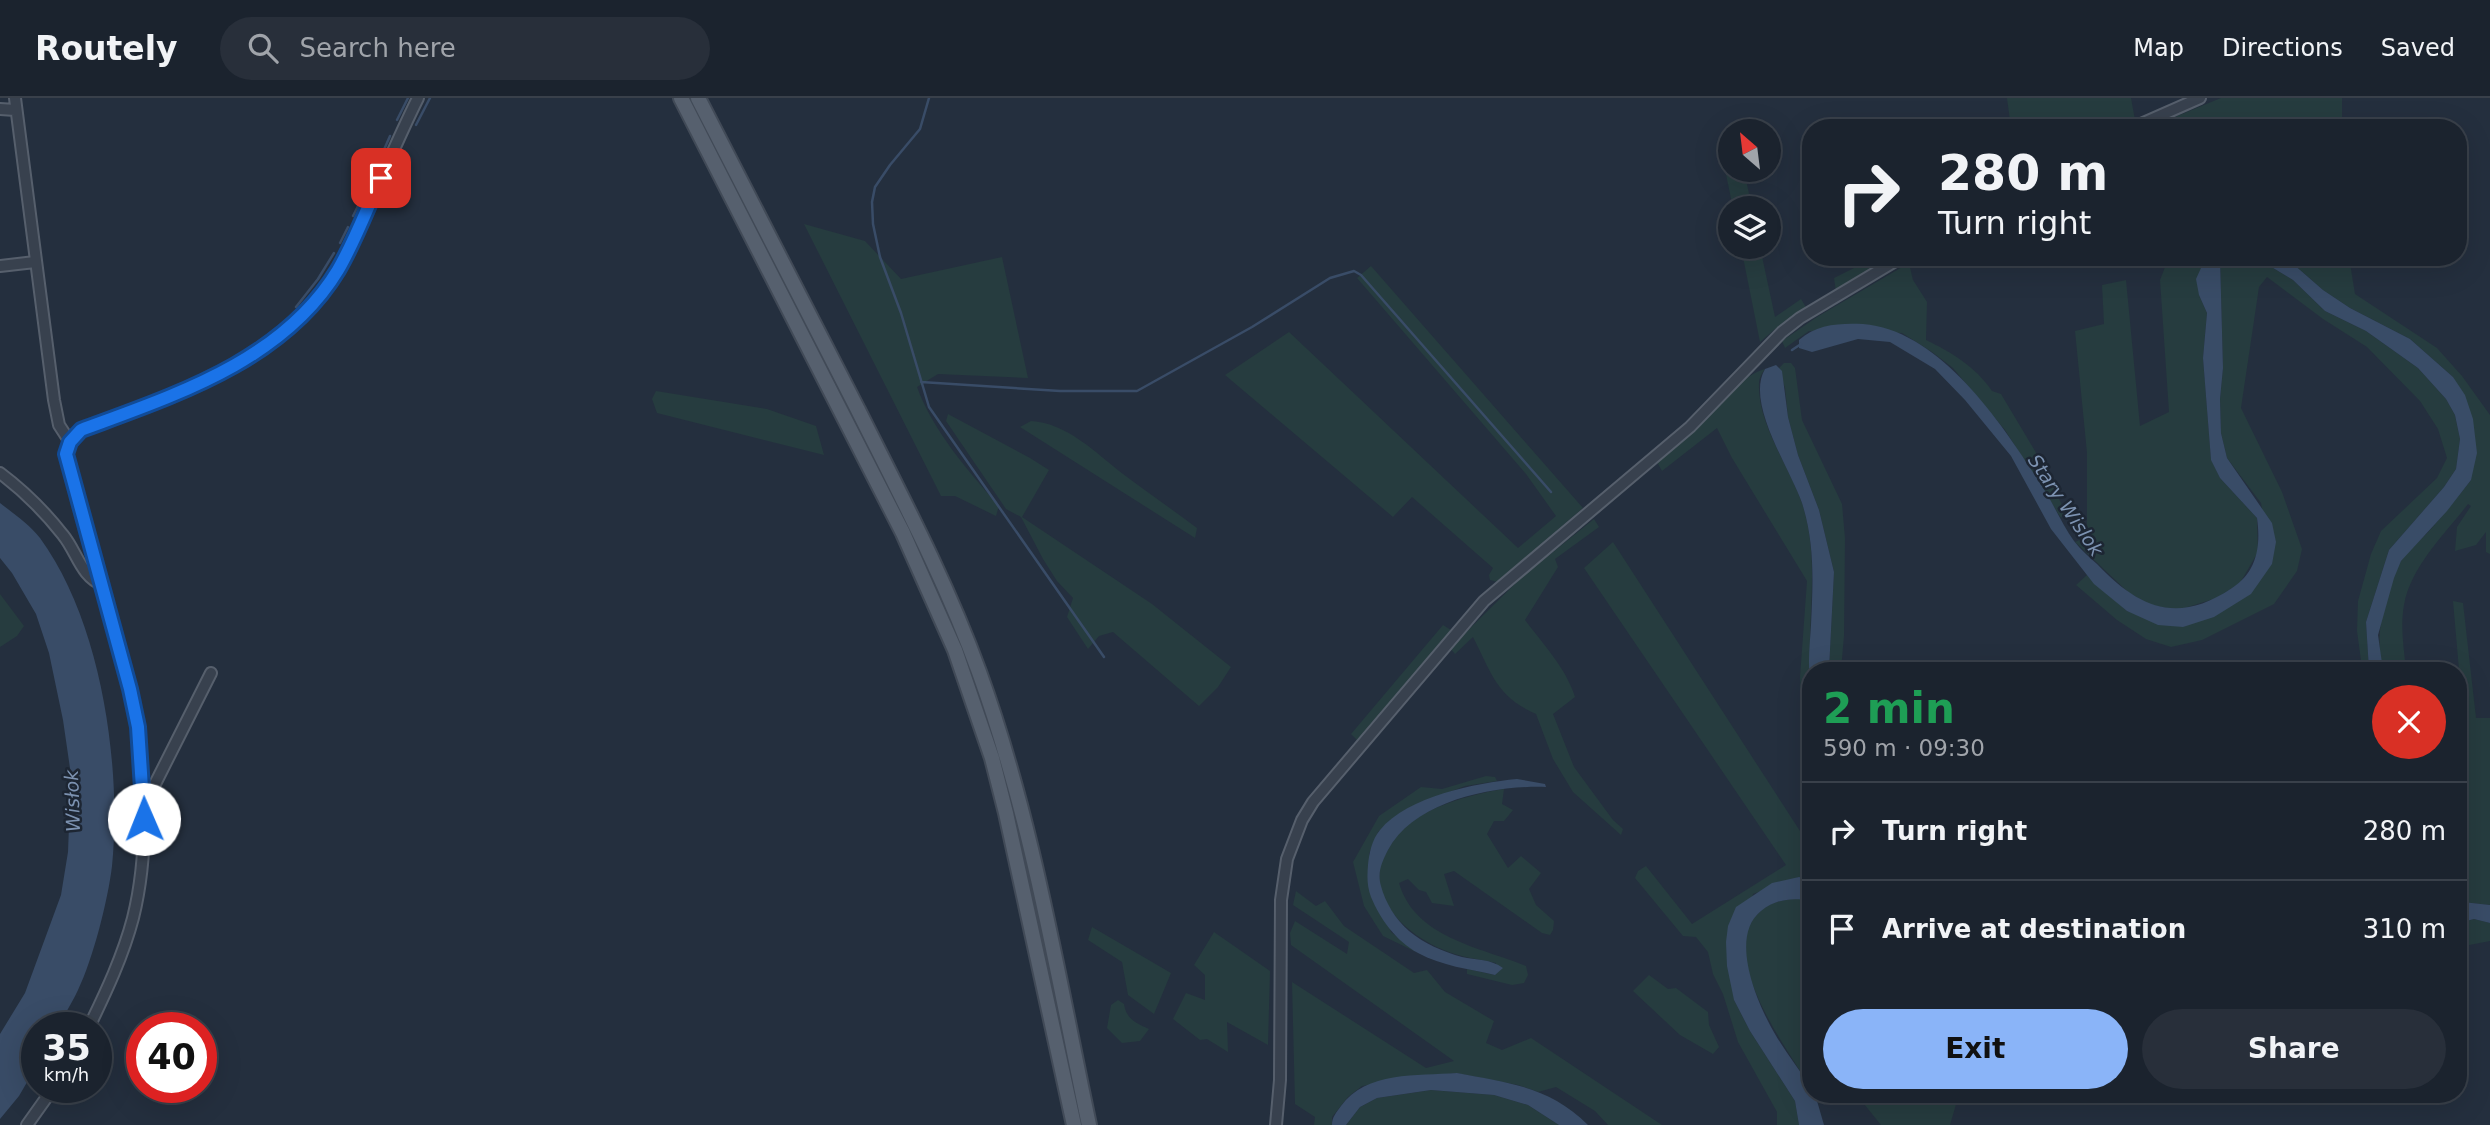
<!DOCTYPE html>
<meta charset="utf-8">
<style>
body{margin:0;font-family:"DejaVu Sans",sans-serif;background:#282f3a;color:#f1f3f6;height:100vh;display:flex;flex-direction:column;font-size:26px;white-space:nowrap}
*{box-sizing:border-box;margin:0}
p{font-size:23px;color:#a0a4aa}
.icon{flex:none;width:38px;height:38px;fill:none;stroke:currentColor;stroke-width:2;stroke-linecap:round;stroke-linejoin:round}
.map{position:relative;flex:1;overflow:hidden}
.details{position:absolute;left:1802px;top:564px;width:665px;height:441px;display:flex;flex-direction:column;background:#1b232e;border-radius:28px;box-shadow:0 7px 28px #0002,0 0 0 2px #39404a}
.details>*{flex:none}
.guide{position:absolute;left:1802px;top:21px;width:665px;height:147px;border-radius:28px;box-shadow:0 7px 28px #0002,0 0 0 2px #39404a;background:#1b232e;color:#f1f3f6;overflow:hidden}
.needle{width:46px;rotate:332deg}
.fabs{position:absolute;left:1718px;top:21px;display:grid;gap:14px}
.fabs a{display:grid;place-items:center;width:63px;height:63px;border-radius:50%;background:#1b232e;box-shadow:0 7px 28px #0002,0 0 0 2px #39404a;font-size:35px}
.speed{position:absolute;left:21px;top:914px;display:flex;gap:14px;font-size:35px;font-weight:700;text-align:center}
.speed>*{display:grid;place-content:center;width:91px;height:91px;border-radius:50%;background:#1b232e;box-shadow:0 7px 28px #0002,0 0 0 2px #39404a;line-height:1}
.speed small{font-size:18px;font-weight:400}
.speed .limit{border:10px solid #d22;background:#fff;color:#111}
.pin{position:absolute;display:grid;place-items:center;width:60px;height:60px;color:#fff;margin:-30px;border-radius:14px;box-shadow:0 4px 10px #0006}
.me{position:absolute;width:77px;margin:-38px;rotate:359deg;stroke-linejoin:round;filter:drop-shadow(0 0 5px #0008)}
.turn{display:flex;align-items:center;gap:24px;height:147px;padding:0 21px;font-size:32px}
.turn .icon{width:91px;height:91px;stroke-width:2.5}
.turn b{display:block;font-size:49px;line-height:60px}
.round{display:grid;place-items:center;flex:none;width:74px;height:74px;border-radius:37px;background:#282f3a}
.headline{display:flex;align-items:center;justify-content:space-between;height:119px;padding:0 21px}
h1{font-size:42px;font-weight:600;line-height:52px;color:#1e9e55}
.button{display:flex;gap:14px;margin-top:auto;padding:14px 21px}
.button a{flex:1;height:80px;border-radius:42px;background:#8ab4f8;color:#111;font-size:28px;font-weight:600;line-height:80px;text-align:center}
.button a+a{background:#282f3a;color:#f1f3f6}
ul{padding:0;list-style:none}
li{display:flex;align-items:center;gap:21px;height:98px;padding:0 21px;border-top:2px solid #39404a}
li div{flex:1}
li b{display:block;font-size:26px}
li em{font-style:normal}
header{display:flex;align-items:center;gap:42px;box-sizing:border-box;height:98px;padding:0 35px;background:#1b232e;border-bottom:2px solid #39404a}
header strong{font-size:33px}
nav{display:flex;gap:38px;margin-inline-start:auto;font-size:24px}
.search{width:490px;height:63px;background:#282f3a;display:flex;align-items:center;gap:18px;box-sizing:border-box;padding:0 24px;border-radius:38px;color:#a0a4aa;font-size:26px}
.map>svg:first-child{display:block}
.green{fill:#263c3f}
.water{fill:#394c67}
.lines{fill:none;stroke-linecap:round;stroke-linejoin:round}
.stream{stroke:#394c67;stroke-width:2.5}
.minor-casing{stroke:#565f6c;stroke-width:14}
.major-casing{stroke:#414a57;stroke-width:18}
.minor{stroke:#38414e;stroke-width:10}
.major{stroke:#56606e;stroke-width:14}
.route-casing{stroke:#114b97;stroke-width:18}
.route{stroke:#1a73e8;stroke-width:12}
.labels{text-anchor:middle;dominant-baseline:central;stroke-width:5;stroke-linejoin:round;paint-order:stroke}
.water-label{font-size:19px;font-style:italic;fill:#7c92b1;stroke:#1d2633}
</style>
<header>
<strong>Routely</strong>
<div class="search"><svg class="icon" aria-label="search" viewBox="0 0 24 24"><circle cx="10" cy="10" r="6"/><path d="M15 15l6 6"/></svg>Search here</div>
<nav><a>Map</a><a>Directions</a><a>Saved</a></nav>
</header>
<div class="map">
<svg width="2490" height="1027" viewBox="0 0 2490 1027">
<rect width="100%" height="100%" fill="#242f3e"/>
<path class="green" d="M2007,0H2131L2135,22L2112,30H2011Z
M2221,0H2342V30H2148Z
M1731,56V72H1744L1752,110H1733L1722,57Z
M804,126L865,143L901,181L1002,159L1028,280L938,276L917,289C933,333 968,373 999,408L996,418L955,398H941Z
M1741,149H1760L1775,219L1801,201L1807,211L1775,231L1760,244Z
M1854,159H1891L1836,194L1834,180L1856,169Z
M2169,159H2206L2202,166L2199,197L2207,215L2203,260L2211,361L2220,380L2257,420L2258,454L2240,485L2217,500L2178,512L2150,507L2129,495L2075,444L2087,439V355L2075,233L2104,226L2102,187L2126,182L2140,328L2169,314L2160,182Z
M2220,159H2255L2293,182L2325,213L2366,233L2418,270L2446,301L2455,317L2460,341L2456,371L2444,389L2389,452L2366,524L2369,572L2362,570L2357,533L2358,503L2371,456L2381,433L2437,380L2447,360L2438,331L2420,303L2367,249L2323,221L2267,179L2259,189L2241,310L2282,394L2302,451L2297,473L2274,506L2202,542L2171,549L2146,541L2117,522L2076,487L2087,477L2127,513L2183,529L2272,466L2261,405L2227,360L2221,335L2220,301L2223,270Z
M2285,159H2349L2355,196L2437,250L2462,278L2490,317V456L2486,454V434L2476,447L2455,453L2457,429L2471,408L2468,406C2445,436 2411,468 2404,507C2400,529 2404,550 2406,572H2383C2374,542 2384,490 2401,463C2408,452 2421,442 2430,432C2444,416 2458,399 2471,382L2453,279L2410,241L2350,210L2323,192Z
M1909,165L1913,182L1927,204L1926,242C1951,254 1976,269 1992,293L2001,296L2035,353L2065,413L2061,420L2005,332L1953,270L1932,254L1902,235L1809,233L1785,250L1782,243L1817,219Z
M1371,168L1583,410L1497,484L1490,482L1489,477L1493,470L1412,399L1393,419L1225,277L1289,234L1518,450L1556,418L1526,376L1357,180Z
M1784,265H1791L1795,270L1802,322L1842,406L1845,440L1844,538L1841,572H1829L1834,474L1819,412L1798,357L1788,319L1785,290L1779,270Z
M1765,271C1762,275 1759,280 1759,285C1757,325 1789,368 1802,405C1817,451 1811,496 1810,543C1809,568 1811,593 1811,618L1801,600L1800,579L1807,483L1732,360L1717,330L1662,373L1657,364C1675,348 1693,332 1710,315C1724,300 1745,276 1765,271Z
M656,293L767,311L816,328L824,357L657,315L652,301Z
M948,316L1030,360L1049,372L1022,419L1152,506L1231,569L1218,589L1199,608L1113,534L1099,538L1088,551L1067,519L1073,500L1057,483L1043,461L1021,419L1006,411L946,323Z
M1031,323C1067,325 1096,355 1123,376C1147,394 1173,412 1197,430L1195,440L1020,329Z
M1594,421L1599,429L1555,461L1558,469L1525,522C1543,546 1566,570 1575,599L1553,616L1574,669L1613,722L1623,731L1621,737L1573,694L1553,661L1536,616C1496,598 1492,576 1473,539L1455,556L1450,550L1523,478Z
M1613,444L1811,750V782L1799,779L1753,796L1734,902L1750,933L1795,1003L1799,1027H1777V1014L1738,944L1723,896L1713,876L1708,854L1696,839L1683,838L1635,780L1638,773L1646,768L1692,826L1786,767L1584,470Z
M0,496L24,528L17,538L0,549Z
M2453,503L2463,505L2476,620H2490V807L2463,804L2459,805V572Z
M1443,527L1451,532L1357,642L1351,636Z
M1486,678L1495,679L1497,683L1465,688L1439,698L1393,720L1378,734L1369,756L1391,834L1416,854L1383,838L1364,808L1353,764L1379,718L1421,689L1442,691Z
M1504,691L1502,706L1513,712L1504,723H1494L1487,736L1508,770L1521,758L1541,775L1529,791L1536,807L1554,823L1553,832L1550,837L1542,835L1454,773L1444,776L1454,808L1432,805L1426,794L1419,792L1408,781L1399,785C1415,840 1480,849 1526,868L1528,877L1524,885L1512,887L1467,876V871L1495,877L1496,865C1478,861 1460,859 1444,852C1412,839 1373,808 1380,769C1381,762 1386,756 1389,750C1391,746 1394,740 1397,736C1419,710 1472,696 1504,691Z
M1296,793L1316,808L1325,803L1344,828L1414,875L1427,872L1445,894L1494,923L1486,945L1502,952L1531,940L1662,1027H1608L1595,1013L1556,989L1538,994L1518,987L1456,975L1362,988L1348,999L1332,1019V1027H1314L1315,1019L1295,1006L1292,884L1426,970L1454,963L1291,847L1290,835L1295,823L1347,856L1349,844L1293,807Z
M1795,800L1811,803V990C1787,950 1705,844 1769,807C1777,803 1787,802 1795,800Z
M2474,821L2490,825V843L2459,849V825Z
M1092,829L1171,875L1154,916L1128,897L1122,864L1088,842Z
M1214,834L1270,873L1268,947L1227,924L1228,954L1207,941L1200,942L1173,921L1186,895L1205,902V877L1194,867Z
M1649,877L1668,891L1676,890L1708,914L1709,927L1719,949L1713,956L1680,937L1633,893Z
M1118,902L1124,906C1126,921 1136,925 1149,931L1140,943L1122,945L1107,930L1111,907Z
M1431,992L1494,997L1528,1007L1559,1027H1346L1360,1009L1377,1000Z
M1856,996H1959L1950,1027H1881Z"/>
<path class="water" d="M2206,159H2220L2223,270L2220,301L2221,335L2227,360L2272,425L2276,444L2272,466L2251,496L2214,519L2183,529L2158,527L2127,513L2094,486L2051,431L2011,358L1965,302L1935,271L1890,244L1858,241L1812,254L1799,250V242C1817,226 1840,225 1863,226C1942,232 2006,331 2045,393C2055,409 2063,428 2074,443C2081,452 2089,459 2097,466C2139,510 2177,527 2232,490C2257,474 2261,448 2257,420L2220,380L2211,362L2203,260L2207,215L2199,197L2196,181Z
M2255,159H2285L2323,192L2350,210L2410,241L2453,279L2465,297L2473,321L2477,355L2471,382L2447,413L2401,463L2394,480L2378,537L2383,572H2369L2366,524L2389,452L2444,389L2456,371L2460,341L2455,317L2446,301L2418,270L2366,233L2325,213L2293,182Z
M1776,267L1782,273L1788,319L1798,357L1819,412L1834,474L1829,572H1811V586C1807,567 1810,545 1811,527C1813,485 1815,446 1802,405C1790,370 1745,305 1765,271Z
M0,405C13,415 30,427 40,440C101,523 122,667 112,768C108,802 93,861 78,892C72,905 64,917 58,929H37V967L19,998L0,1021V936L25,895L61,797L68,754L71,677L63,622L49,555L36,516L12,475L0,460Z
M1517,681L1545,686L1546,689C1494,687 1414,703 1388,752C1382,764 1377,774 1381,788C1385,804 1396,822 1409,833C1423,845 1444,854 1462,859C1476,862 1491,861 1503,870L1495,877C1469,871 1442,868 1418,855C1396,843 1380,821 1371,799C1367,788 1367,779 1368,767C1369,756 1372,741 1380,732C1408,698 1476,685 1517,681Z
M1799,779L1811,782V803C1793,799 1776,801 1761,813C1728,839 1758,907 1775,936C1786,955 1800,972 1811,990V996H1815L1824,1027H1799L1795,1003L1750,933L1734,902L1727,868L1726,844L1728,828L1736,809L1772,785Z
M2463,804L2490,807V825L2474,821L2459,825V805Z
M1457,975C1508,985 1549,988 1588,1027H1559L1528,1007L1494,997L1431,992L1377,1000L1360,1009L1346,1027H1332C1332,1019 1336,1015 1341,1008C1366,973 1417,978 1457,975Z"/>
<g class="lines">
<path class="stream" d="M929,0L920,31L890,67L875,89L872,104L873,126L880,159L901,215L929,309L1104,559
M397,22L408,0
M416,27L430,0
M372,79L390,38
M353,118L368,88
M340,145L348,129
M296,209L318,181L334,155
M1792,252L1801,246
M921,284L1060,293H1137L1252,229L1330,180L1354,173L1361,177L1551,394"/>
<defs>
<path id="minor" d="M15,0L54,302L59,327L70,344
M0,11L15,12
M2132,30L2200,0
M0,168L35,164
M0,375C24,393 45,414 63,437C77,454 81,479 103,487
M143,695L154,688L211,575
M89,929C106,894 123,858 133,820C151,748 145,663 130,591L66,356L70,344L81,332C173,297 288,262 338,170C368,115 390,56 418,0
M27,1027L54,989
M1276,1027L1280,982L1281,802L1287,761L1302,722L1313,704L1484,503L1690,329L1782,234L1800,220L1902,159"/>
<path id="major" d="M681,0L903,435L955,552L992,660L1006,715L1074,1027
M698,0C752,104 805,208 858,312C901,398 946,483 979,574C1032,720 1057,875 1089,1027"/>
</defs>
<use href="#minor" class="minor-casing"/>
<use href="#major" class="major-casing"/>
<use href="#minor" class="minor"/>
<use href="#major" class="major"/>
</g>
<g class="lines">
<defs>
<path id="route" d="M144,721L138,629L130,591L66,356L70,344L81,332C175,297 283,263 338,172C355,143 367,110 381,80"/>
</defs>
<use href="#route" class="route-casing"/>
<use href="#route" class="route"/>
</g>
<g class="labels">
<g class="water-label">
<text transform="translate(2066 407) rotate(56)">Stary Wislok</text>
<text transform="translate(72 703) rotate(-92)">Wisłok</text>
</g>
</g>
</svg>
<div class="fabs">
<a><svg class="needle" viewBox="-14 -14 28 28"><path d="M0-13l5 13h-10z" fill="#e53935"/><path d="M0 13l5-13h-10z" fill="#a0a4aa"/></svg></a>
<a><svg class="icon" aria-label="layers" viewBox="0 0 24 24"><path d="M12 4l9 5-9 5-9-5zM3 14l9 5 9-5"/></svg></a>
</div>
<div class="speed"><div>35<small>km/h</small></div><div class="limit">40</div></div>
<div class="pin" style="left:381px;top:80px;background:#d93025"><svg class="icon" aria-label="arrive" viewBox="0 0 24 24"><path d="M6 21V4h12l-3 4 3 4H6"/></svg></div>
<svg class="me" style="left:144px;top:721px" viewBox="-20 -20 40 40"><circle r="19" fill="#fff"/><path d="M0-13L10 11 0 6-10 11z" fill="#1a73e8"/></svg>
<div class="guide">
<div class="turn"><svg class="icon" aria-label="right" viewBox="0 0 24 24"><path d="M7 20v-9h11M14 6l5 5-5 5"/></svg><div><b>280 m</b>Turn right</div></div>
</div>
<section class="details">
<div class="headline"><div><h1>2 min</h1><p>590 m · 09:30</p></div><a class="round" style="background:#d93025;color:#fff"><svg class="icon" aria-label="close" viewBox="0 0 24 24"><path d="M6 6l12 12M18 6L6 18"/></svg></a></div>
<ul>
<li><svg class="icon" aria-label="right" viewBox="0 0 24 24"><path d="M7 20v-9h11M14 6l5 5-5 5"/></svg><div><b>Turn right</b></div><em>280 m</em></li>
<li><svg class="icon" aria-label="arrive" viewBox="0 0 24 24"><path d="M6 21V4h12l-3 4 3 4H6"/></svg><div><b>Arrive at destination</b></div><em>310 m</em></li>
</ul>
<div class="button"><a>Exit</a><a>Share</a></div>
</section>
</div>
